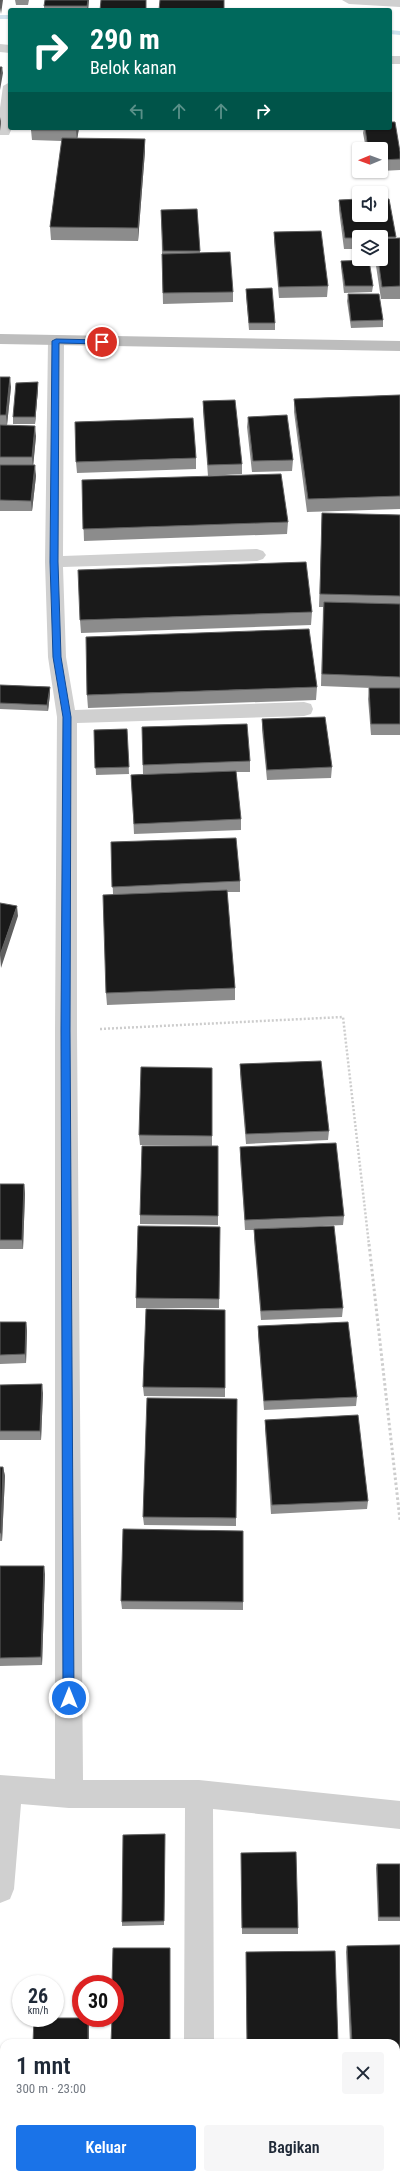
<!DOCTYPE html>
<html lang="id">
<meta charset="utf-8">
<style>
body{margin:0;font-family:"Roboto Condensed",sans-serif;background:#f6f6f7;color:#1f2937;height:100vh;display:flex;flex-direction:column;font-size:15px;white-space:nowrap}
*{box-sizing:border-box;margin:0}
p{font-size:13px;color:#747a83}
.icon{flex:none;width:22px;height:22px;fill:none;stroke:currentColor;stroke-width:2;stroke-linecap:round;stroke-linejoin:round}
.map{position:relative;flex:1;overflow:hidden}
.drawer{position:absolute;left:0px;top:2039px;width:400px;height:140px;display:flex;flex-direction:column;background:#fff;border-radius:12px 12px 0 0;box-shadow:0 1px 3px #0004}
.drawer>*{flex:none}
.banner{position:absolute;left:8px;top:8px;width:384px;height:122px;border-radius:4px;box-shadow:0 1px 3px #0004;background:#00695c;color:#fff;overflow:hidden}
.needle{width:26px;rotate:269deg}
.controls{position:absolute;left:352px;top:142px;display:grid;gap:8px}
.controls a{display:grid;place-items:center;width:36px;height:36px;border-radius:4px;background:#fff;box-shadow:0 1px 3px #0004;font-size:20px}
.speed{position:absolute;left:12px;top:1975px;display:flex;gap:8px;font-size:20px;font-weight:700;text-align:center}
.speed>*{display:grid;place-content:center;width:52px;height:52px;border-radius:50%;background:#fff;box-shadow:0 1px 3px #0004;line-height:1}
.speed small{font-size:10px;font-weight:400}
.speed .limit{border:6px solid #d22;background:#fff;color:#111}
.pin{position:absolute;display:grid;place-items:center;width:34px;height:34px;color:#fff;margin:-17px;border:2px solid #fff;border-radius:50%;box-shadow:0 1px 4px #0007}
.me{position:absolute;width:44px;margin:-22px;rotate:0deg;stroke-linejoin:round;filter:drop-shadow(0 0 3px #0008)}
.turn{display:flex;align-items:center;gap:14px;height:84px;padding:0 16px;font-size:18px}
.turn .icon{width:52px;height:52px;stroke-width:2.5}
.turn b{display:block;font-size:28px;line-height:34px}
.lanes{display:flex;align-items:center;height:38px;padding:0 16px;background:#0003;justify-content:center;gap:20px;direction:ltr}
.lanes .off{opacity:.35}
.round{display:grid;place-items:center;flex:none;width:42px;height:42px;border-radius:4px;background:#f6f6f7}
.head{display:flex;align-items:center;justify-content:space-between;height:68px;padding:0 16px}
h1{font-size:24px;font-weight:600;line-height:30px}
.cta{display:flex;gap:8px;margin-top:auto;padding:8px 16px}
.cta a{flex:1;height:46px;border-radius:4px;background:#1a73e8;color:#fff;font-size:16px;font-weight:600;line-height:46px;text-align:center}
.cta a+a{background:#f6f6f7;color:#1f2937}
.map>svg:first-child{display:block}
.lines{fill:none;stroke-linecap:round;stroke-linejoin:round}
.stream{fill:#cfe2ee;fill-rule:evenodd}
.path-far1{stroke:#cdcdcd;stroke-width:2.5;stroke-dasharray:2 2;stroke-linecap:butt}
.path{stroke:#cdcdcd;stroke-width:3;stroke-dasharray:2.5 2.5;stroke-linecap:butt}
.street{fill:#d0d0d0;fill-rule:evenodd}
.secondary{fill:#bdbdbd;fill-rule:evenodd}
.wall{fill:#8c8c8c}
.shaded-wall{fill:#5f5f5f}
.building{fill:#1a1a1a;stroke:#5f5f5f}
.route{fill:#1a73e8;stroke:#114b97}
</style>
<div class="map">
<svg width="400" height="2179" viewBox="0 0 400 2179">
<rect width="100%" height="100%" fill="#fff"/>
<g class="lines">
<path class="stream" d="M0,15H10V19H0Z
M390,30L400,31V35L390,34Z"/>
<path class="path-far1" d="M100,1029L343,1017L369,1245"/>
<path class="path" d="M369,1244L400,1520"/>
<path class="street" d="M342,0H400V7L349,4Z
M0,44L10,45V53L0,52Z
M390,56H400V64H390Z
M10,82V128H12L9,135H0V108L3,86Z
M56,336L62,338L64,341L63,556L257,549L263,551L266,555L263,559L257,561L63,567L66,657L75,710L304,702L311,704L313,709L311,714L304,716L77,723V1031L83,1780H199L400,1801V1829L213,1809L214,2043H184L185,1808H69L21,1804L14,1889L10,1899L0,1903V1775L55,1779V1031L57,717L48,657L45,562L48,341L50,338Z
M184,2175H214V2179H184Z"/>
<path class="secondary" d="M0,334L400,341V351L0,344Z"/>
</g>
<path class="wall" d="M15,0H29L28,5H16Z
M89,0L88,10H44V6Z
M79,128L77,138L145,151L138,241L51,240L50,227L62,141L32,140L31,130Z
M364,128H390L400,152V170L381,171V149H366L363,133Z
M339,200L396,237L395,238H400V299H381L375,259H381V237H359V249H344L339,210Z
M197,209L200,253L233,292V302L163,304L162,264V254L161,210Z
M274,232L328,286L327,297L279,298L274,242Z
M341,261L373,286L372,292L344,293L341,267Z
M246,289L275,323V330H249L246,295Z
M348,294L383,320V327L351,328L347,301Z
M0,377L11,387L7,425L36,436L33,465L36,476L32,511H0Z
M38,389L35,424H13V417Z
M400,395V509L307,512L294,412V399Z
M203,401L242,464V474L208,476L203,411Z
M248,417L293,460L292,471L252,472L247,427Z
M196,458V469L77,473L76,462Z
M82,480L288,522L287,534L84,541Z
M322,513L400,515V735H371L368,699L369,688H371L321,686L323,607H319Z
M312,612L311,625L81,633L80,620Z
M0,685L50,687V694L48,711L0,709Z
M317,687L316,700L88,708L87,695Z
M262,719L332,767L331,778L267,780L262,730Z
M142,727L250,761V772H236L241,819V830L134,834L131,775L143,774Z
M127,729L129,774L96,775L94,730Z
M111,842L240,881V892H227L235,988V1000L107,1005L106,993L113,894Z
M240,1064L329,1131L328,1140L246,1144L240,1074Z
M212,1068V1146L140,1145L139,1135Z
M218,1146V1225L140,1224V1215Z
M240,1147L344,1216L343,1225L259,1229L343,1308L342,1317L261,1320L254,1239V1230H245L240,1157Z
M0,1184H24L25,1194L23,1249H0Z
M220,1227L219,1308H136V1298Z
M225,1310V1397L144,1396L143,1387Z
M0,1322H26L27,1331L26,1363L0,1364Z
M258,1326L357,1397L356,1406L264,1410L258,1335Z
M0,1385L43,1393L41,1440H0Z
M265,1420L368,1501L367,1509L271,1514L265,1429Z
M0,1467H3L5,1476L2,1541H0Z
M143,1517L236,1518V1526L144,1525Z
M0,1566L45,1574L42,1665L0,1666Z
M121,1601L243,1602V1610L122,1609Z
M165,1834L164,1925L122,1926V1922Z
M241,1853L298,1928V1934H242Z
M377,1864H400V1921H378L376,1868Z
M400,1945V2090H396V2043H350L346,1952L347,1946Z
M246,1952L338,2043H247Z"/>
<path class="shaded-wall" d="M1,0H3L1,14L0,8Z
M88,0H89L88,10H87Z
M2,67L3,73L0,90V80Z
M1,117V124L0,131V121Z
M77,128H79L77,141L76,130Z
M145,139V151L138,241V228Z
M10,377L11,387L7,425L6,415Z
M38,382V389L35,424V417Z
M35,426L36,436L33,468L32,457Z
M35,465L36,476L32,511L31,501Z
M50,687V694L48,711L47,705Z
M17,906L18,916L1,968L0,955Z
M24,1184L25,1194L23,1249L22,1240Z
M26,1322L27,1331L26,1363L25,1354Z
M42,1384L43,1393L41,1440L40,1431Z
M3,1467L5,1476L2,1541L1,1533Z
M44,1566L45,1574L42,1665L41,1657Z
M88,2018L89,2024V2043H88Z"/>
<path class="building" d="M0,0H1L0,8Z
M45,0H88L87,6H44Z
M101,0H146V10H100Z
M160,0H224V10H159Z
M0,67H2L0,80Z
M390,122H395L400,152V159L381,160V149H368L365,128H390Z
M32,128H77L76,130H31Z
M62,138L145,139L138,228L50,227Z
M359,199V215H381V199H389L396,237H359V238H345L339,200Z
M197,209L200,251H163L161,210Z
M321,231L328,286L279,287L274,232Z
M400,238V286L382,287L378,259H381V239Z
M230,252L233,292L163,293L162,254Z
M369,260L373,286H345L341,261Z
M272,288L275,323H249L246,289Z
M348,294H379L383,320L351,321Z
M0,377H10L6,415H0Z
M38,382L35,417H13L16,383Z
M400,395V496L308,499L294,399Z
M235,400L242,464L208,465L203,401Z
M287,415L293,460L253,461L248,417Z
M193,418L196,458L76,462L75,422Z
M0,425L35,426L32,457H0Z
M0,465H35L31,501L0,500Z
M281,474L288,522L83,529L82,480Z
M322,513L400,515V596L320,594Z
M306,562L312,612L80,620L78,570Z
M324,602L400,604V677L322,674Z
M309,629L317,687L87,695L86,637Z
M0,685L50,687L47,705L0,703Z
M369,688H400V724H371Z
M325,717L332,767L267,770L262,719Z
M247,724L250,761L143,765L142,727Z
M127,729L129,767L95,768L94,730Z
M236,771L241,819L134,824L131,775Z
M236,838L240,881L112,887L111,842Z
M227,890L235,988L106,993L103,895Z
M0,903L17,906L0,955Z
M321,1061L329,1131L246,1134L240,1064Z
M141,1067L212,1068V1136L139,1135Z
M336,1143L344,1216L245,1220L240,1147Z
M142,1146H218V1216L140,1215Z
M0,1184H24L22,1240H0Z
M138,1226L220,1227L219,1299L136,1298Z
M334,1226L343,1308L261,1311L254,1229Z
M146,1309L225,1310V1388L143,1387Z
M0,1322H26L25,1354L0,1355Z
M348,1322L357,1397L264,1401L258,1326Z
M42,1384L40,1431H0V1385Z
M147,1398L237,1399L236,1518L143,1517Z
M358,1415L368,1501L272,1505L265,1420Z
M0,1467H3L1,1533H0Z
M123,1529L243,1531V1602L121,1601Z
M0,1566H44L41,1657L0,1658Z
M165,1834L164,1921L122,1922L123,1835Z
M296,1852L298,1928H242L241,1853Z
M377,1864H400V1917H379Z
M400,1945V2085H396V2043H352L347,1946Z
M113,1948H170V2043H111L112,2018H115V1984H112Z
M335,1951L338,2043H247L246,1952Z
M34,2018H88V2043H33Z"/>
<path class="route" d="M56,339L102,340L106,342L102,344L59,343L58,562L61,657L71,717L70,1031L74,1698L73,1702L69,1704L65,1702L63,1698L61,1031L63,717L53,657L50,562L52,341Z"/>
</svg>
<div class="controls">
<a><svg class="needle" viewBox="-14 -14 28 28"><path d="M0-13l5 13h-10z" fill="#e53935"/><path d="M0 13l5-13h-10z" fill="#747a83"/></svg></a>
<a><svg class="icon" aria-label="sound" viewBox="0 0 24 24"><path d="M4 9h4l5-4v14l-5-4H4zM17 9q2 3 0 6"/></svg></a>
<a><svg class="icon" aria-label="layers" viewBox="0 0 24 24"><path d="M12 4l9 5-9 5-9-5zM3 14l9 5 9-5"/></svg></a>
</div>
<div class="speed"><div>26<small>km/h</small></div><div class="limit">30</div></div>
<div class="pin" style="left:102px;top:342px;background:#d93025"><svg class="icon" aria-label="arrive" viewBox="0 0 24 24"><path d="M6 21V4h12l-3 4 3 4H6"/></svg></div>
<svg class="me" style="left:69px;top:1698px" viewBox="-20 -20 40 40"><circle r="17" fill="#1a73e8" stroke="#fff" stroke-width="3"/><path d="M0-11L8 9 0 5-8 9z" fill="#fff"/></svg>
<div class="banner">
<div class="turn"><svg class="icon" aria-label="right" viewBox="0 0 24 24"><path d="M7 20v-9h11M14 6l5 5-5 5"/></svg><div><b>290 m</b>Belok kanan</div></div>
<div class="lanes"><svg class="icon off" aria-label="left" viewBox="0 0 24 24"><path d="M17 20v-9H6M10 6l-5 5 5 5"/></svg><svg class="icon off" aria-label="ahead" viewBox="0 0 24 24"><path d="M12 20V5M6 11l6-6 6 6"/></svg><svg class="icon off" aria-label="ahead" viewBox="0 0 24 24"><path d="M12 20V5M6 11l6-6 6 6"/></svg><svg class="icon" aria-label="right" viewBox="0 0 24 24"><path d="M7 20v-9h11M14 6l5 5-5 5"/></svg></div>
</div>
<section class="drawer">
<div class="head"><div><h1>1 mnt</h1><p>300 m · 23:00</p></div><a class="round"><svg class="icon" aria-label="close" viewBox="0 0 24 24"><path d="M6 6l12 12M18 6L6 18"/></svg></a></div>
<div class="cta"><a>Keluar</a><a>Bagikan</a></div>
</section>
</div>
